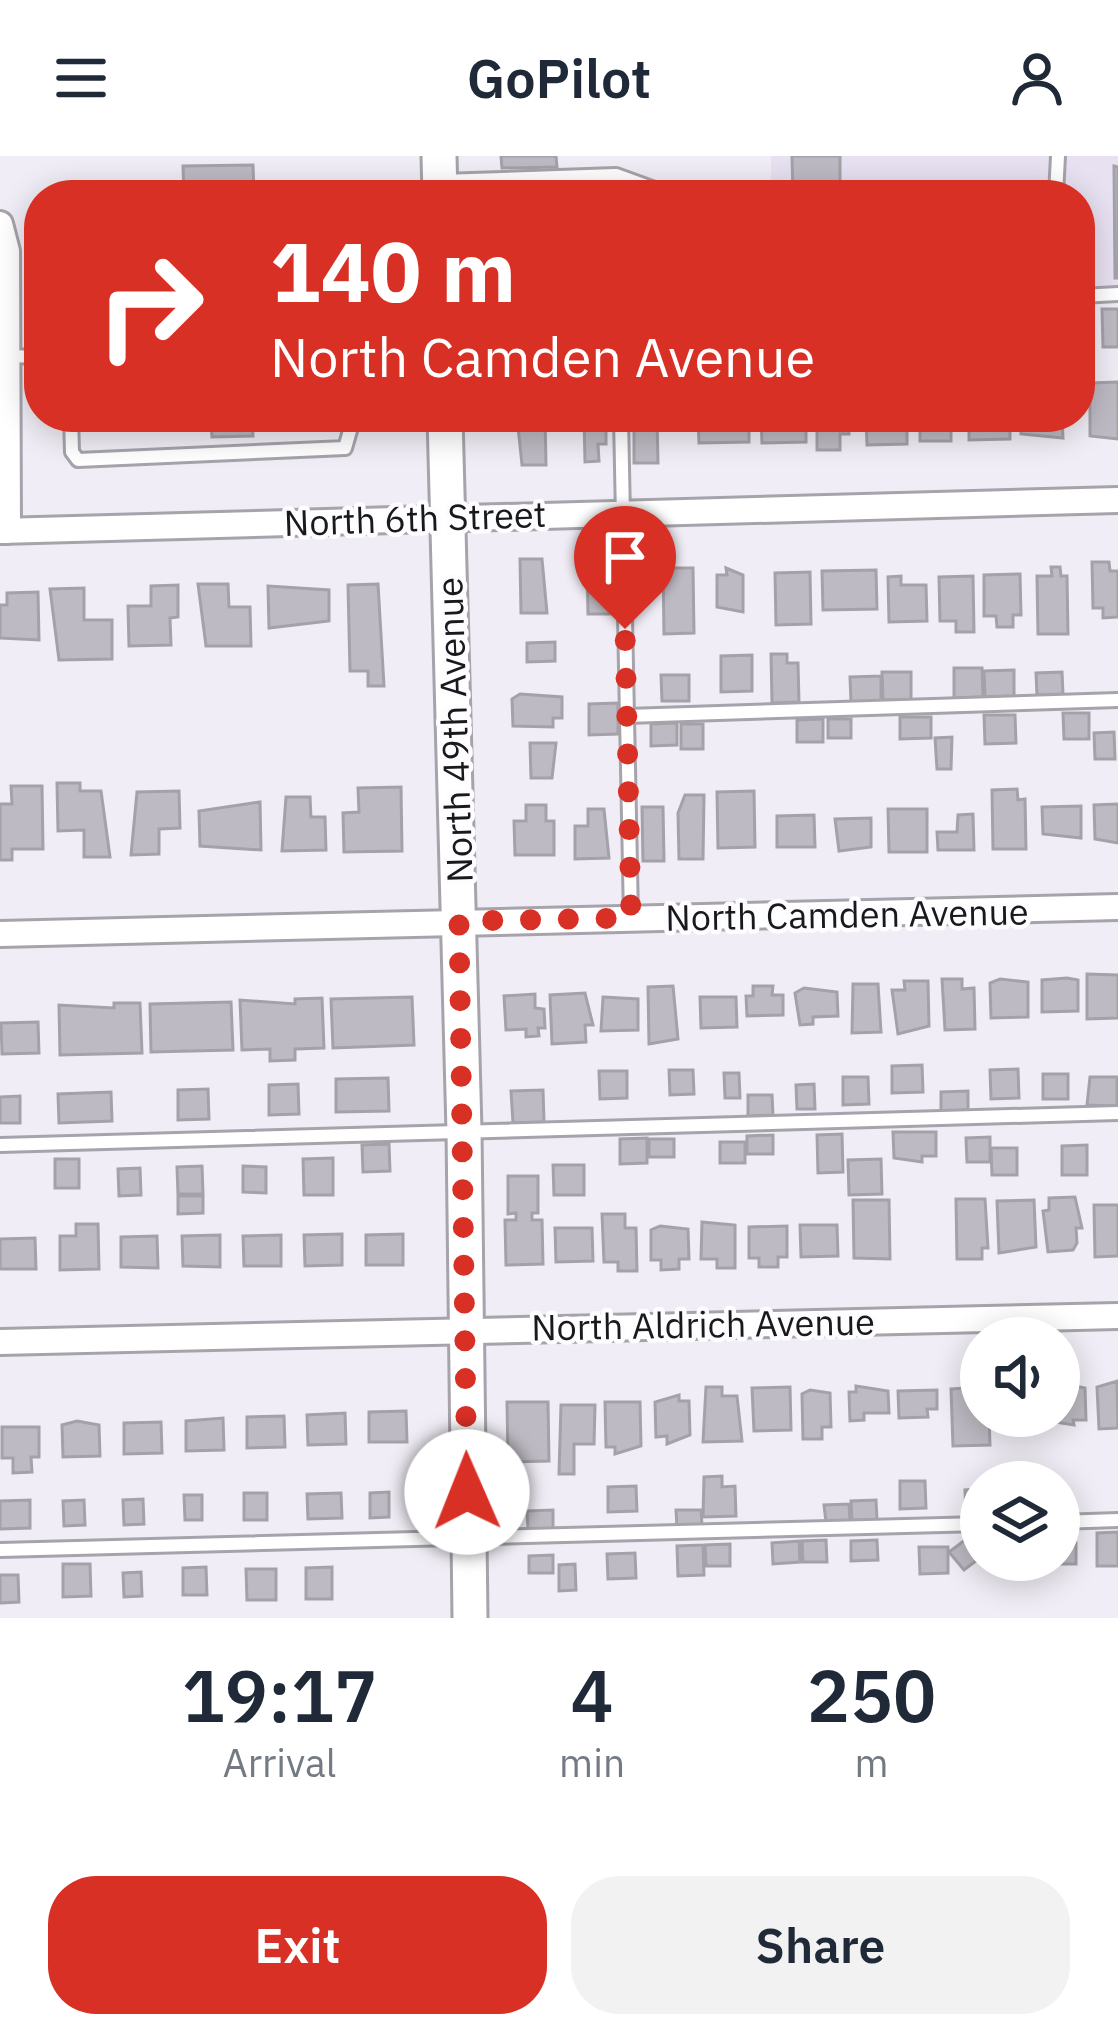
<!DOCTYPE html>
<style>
body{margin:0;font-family:"IBM Plex Sans",sans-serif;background:#f2f2f3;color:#1f2937;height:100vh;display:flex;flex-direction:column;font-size:45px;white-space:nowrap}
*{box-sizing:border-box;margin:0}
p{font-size:39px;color:#747a83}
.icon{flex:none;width:66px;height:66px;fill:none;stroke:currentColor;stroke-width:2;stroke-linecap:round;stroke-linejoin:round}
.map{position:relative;height:1462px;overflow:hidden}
.side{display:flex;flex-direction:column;background:#fff;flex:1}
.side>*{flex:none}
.hud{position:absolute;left:24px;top:24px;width:1071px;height:252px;border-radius:48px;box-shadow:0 6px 30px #0003;background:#d93025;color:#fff;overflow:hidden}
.controls{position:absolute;left:960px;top:1161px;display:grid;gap:24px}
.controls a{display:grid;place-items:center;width:120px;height:120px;border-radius:50%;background:#fff;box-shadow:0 6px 30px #0003;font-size:60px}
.pin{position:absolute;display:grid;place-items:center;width:102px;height:102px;color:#fff;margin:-123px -51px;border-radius:50% 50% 50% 0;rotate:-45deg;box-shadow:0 0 12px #0007}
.pin .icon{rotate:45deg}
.me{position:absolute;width:132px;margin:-66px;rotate:359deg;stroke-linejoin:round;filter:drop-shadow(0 0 9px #0008)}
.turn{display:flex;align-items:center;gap:42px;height:252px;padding:0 48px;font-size:54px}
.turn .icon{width:156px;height:156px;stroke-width:2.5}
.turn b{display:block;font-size:84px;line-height:102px}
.eta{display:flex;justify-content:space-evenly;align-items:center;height:204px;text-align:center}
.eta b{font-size:72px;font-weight:600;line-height:84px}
.primary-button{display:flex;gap:24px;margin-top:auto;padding:24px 48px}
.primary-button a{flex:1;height:138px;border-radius:48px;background:#d93025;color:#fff;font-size:48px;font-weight:600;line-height:138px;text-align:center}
.primary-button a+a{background:#f2f2f3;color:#1f2937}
header{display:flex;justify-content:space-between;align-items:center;height:156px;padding:0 48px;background:#fff;font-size:54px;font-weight:600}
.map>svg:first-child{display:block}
.built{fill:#e8e1f2}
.building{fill:#bebac3;stroke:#a4a1a9;stroke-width:3}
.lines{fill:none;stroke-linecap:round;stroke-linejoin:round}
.lane-casing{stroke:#a6a3ab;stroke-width:18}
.street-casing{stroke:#a6a3ab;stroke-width:30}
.secondary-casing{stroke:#a6a3ab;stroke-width:39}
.lane{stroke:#fff;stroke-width:12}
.street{stroke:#fff;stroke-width:24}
.secondary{stroke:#fff;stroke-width:33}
.route{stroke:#d93025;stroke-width:21;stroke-dasharray:0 37.8}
.labels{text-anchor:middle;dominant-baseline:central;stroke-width:9;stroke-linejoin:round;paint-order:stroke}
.street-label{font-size:36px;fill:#1a181c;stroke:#fdfcfe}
</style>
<header><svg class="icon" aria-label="menu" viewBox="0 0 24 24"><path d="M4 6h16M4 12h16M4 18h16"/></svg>GoPilot<svg class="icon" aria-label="person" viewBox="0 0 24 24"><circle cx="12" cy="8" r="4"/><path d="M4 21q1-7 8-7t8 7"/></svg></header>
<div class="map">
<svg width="1118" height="1462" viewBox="0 0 1118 1462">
<rect width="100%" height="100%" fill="#f1edf6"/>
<path class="built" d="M771,0H1118V139L1080,140V39H771Z"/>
<path class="building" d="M501,0H556L557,11L502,12Z
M792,0H840V39H793Z
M253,9L254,39H184L183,10Z
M1114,10L1118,11V122H1115Z
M1102,153H1118V191H1103Z
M1118,226V283L1090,280V227Z
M187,261H258V265H252L253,280L212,281L211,266H187Z
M517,261H545L546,309H522Z
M584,261H606V288H598L599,305L585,306Z
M634,261H657L658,307H634Z
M698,261H749V286L699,287Z
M761,261H806V286L762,287Z
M817,261H848L849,278H840V294H817Z
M866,261H907V288L867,289Z
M920,261H951V285H920Z
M969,261H1010V283L969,284Z
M1021,261H1062L1063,282L1021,278Z
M587,401H605L609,458H588Z
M520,403H542L547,457H521Z
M1092,406H1109L1110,415H1118V461L1103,462V452H1093Z
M1051,411H1060L1061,420H1067L1068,478H1038L1037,420H1052Z
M663,412H693L694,477L664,478Z
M726,412L743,419V456L717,451V419H727Z
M876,414L877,453L823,454L822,415Z
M810,416L811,468L776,469L775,417Z
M1020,418L1021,459H1013V471H997L996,460H984V419Z
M901,420V429H926L927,465L889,466L888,421Z
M973,420L974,476H956V465H940L939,421Z
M198,428H228L229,451H250L251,490H206Z
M378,428L384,530H368V515H350L348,429Z
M178,429V461L170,462L171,489L129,490L128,450H151V430Z
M268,430L329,434V465L269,472Z
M84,432V464H112V503L59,504L50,433Z
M38,436L39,484L0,482V449H7V437Z
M555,486V505L527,506V487Z
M771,498H787V507H798L799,546L772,547Z
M752,499V535L721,536V500Z
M954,512H982L983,541L954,542Z
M1014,514V540L985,541L984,515Z
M882,516H911V544H883Z
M1062,516L1063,538L1037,539L1036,517Z
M661,519H689V545H662Z
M881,520V545L851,546L850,521Z
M520,538L562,541V562H553V571L513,570L512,543Z
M618,547V578L589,579V548Z
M1063,557H1089V583H1064Z
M984,559H1015L1016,587L985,588Z
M900,561H931V582L900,583Z
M823,563V586H797V564Z
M828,563H851V582H828Z
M677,567V589L651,590V568Z
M681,568H703V593H681Z
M1114,576L1115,603H1095L1094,577Z
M952,581L951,613H937L935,582Z
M530,587H556L552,622H531Z
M57,627H80V635H101L110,701H84V674L58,675Z
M11,630H42L43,693H12V704H0V648H12Z
M401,631L402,695L344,696L343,657L359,656L358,632Z
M1017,633L1018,644L1025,643L1026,693H993L992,634Z
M179,635L180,672L159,673V698L131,699L137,636Z
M754,635L755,691L718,692L717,636Z
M685,639H704L703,703H679L678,657Z
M286,641H310L311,661H325L326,694L282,695Z
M260,646L261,694L200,690L199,655Z
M1118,648V687L1095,683L1094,649Z
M526,649H546V665H554V699H515L514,665H526Z
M1081,650V682L1043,678L1042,651Z
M642,651H663L664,705H643Z
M588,653H604L609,702L575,703V670H588Z
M888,653H927V696H889Z
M973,658L974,694H938L937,676H957L958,659Z
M814,659L815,691H777V660Z
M871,662V691L839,695L835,663Z
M1087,818L1118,819V862L1087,863Z
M1067,822L1078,824V855L1042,856V824Z
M942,823H962V833L974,832L975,873L945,874Z
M1000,823L1028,826V861L991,862L990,827Z
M904,825H928L929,870L898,878L892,834H905Z
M853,828H878L881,876L852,877Z
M673,830L678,883L649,888L648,831Z
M753,830H773L772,839H783V859L747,860L746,840H753Z
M804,832L837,836L838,860L813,861V868L800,869L795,837Z
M585,837L593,869H585L586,886L552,888L550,839Z
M535,838V852L544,853L545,872H538L539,880L526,881V873L506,874L504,840Z
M412,841L414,889L333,892L331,843Z
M603,841L638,843V874L601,875Z
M700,841H736L737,871L701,872Z
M322,842L324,892L295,893V904L270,905V893L242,894L240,844L295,848V843Z
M231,846L233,894L151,896L150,848Z
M114,847H140L142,897L60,899L59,849L114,852Z
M38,866L39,897L2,898L1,867Z
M922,909L923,936L892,937V910Z
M1018,913L1019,942L991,943L990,914Z
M669,914H693L694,938L670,939Z
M599,915H627V942L600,943Z
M724,917H739L740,942H725Z
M1043,918H1068V943H1043Z
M843,921H868L869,948L843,949Z
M1090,921H1117V950L1087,949Z
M388,922L389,955L336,956V923Z
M298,928L299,958L269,959V929Z
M814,928L815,953H797L796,929Z
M208,933L209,963L178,964V934Z
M543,934L544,966L513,967L511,935Z
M968,935V954L941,955V936Z
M111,936L112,965L59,967L58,938Z
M748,939H772L773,959L748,960Z
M20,940V967H0V941Z
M893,976H936V1000H922V1006L894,1002Z
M842,978L843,1016L818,1017L817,979Z
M773,979V998H747V980Z
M990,981V1006H967L966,982Z
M647,982V1007L620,1008V983Z
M649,983H674V1001H649Z
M720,986H745V1007H720Z
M389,988L390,1015L363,1016L362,989Z
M1087,989V1019H1062V990Z
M991,992H1017V1019H992Z
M333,1002V1039H304L303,1003Z
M55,1003H79V1032H55Z
M881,1003L882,1038L849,1039L848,1004Z
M553,1009H584V1039H554Z
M202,1010L203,1038H178L177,1011Z
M243,1010L266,1011V1037L243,1036Z
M140,1012L141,1039L119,1040L118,1013Z
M508,1020H538V1057H532V1064H542L543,1108L506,1109L505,1064H516V1057L508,1058Z
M178,1040H203V1057L178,1058Z
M1075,1041L1082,1072H1076L1077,1087L1073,1094L1048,1096L1043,1055L1049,1054V1042Z
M956,1043H985L988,1092H982V1103H957Z
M853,1044H889L890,1103L854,1102Z
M1034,1044L1036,1091L999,1097L997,1045Z
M1094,1049H1118V1100L1095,1101Z
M602,1058H625V1072H636L637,1115H618V1106H604Z
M702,1066L735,1069V1112H717V1103H701Z
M76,1068H98L99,1113L60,1114V1080H76Z
M800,1069H837L838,1100L801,1101Z
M660,1070L688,1073L689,1103H679V1113L661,1114V1104H651V1074Z
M787,1070V1101H778V1111H759V1102H749V1071Z
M555,1072H592L593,1105L556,1106Z
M342,1078V1109L305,1110L304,1079Z
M403,1078V1109H366V1079Z
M220,1079V1111L183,1110L182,1080Z
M281,1079V1110H244L243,1080Z
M157,1080L158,1112L121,1111V1081Z
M35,1082L36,1113H0V1083Z
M1117,1225L1118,1272L1099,1273L1097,1231Z
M1064,1228L1085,1232L1086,1264H1073L1074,1269L1048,1265V1260H1059V1234Z
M856,1230L888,1235L889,1257H864V1264L850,1265L849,1236H856Z
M706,1231H722V1240H737L742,1285L703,1286Z
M790,1231L791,1274L754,1275L752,1232Z
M981,1231V1260H989L990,1289L953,1290L951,1233Z
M810,1234L830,1237L831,1271H822V1283H803L802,1238Z
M937,1234V1253H927L928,1261L899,1262L898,1235Z
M679,1239V1245H689L690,1279L667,1288V1280L656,1281L655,1246Z
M507,1246H548L549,1305L508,1306Z
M605,1246H640L641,1290L615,1298V1291H606Z
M561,1249H595L594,1288H574V1318H559Z
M406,1255L407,1286H369V1256Z
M345,1257L346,1288L308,1289L307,1259Z
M284,1260L285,1291L247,1292V1261Z
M223,1262L224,1294L186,1295V1265Z
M77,1265L99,1269L100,1300L63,1301L62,1269Z
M161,1266L162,1297L124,1298V1267Z
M2,1271H39V1301H31L32,1316L13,1317V1302H2Z
M722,1320V1331L735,1330L736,1360L703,1361L704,1321Z
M900,1325H925L926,1352L900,1353Z
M636,1330L637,1355L608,1356V1331Z
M981,1333V1362L966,1363L965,1334Z
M389,1336V1361L370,1362V1337Z
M244,1337H267V1364H244Z
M341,1337L342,1362L308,1363L307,1338Z
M184,1339H202V1364H185Z
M143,1343L144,1368L124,1369L123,1344Z
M30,1344V1372L0,1373V1345Z
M84,1344L85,1369L64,1370L63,1345Z
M876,1344L877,1364L852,1365L851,1345Z
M849,1348L850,1365L826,1366L824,1349Z
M553,1354V1373L528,1374L527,1355Z
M676,1354H701L702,1370L677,1371Z
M1118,1376V1410H1097V1377Z
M969,1381L981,1401L964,1414L949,1396Z
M826,1384L827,1406H803L802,1385Z
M877,1384L878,1404L851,1405V1385Z
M799,1385L800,1406L773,1408L772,1387Z
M1059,1387H1076V1408H1050L1059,1404Z
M730,1388V1410H706L705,1389Z
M703,1389L704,1419L678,1420L677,1390Z
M919,1391H948V1417L920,1418Z
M635,1397L636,1422L608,1423L607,1398Z
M553,1399V1417H529V1400Z
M63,1408H90L91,1440L63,1441Z
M575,1408L576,1434L559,1435V1409Z
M206,1411L207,1439H183V1412Z
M332,1411V1443H306V1412Z
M246,1413H276V1444H247Z
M141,1416L142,1440L124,1441L123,1417Z
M0,1419H18L19,1446L0,1447Z"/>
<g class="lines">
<defs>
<path id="lane" d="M441,25L616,19L671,39
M1056,39L1058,0
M1080,140L1118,138
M8,200L39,201
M71,261L72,296L78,304L345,292L354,261
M621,261L631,762
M627,560L1118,544
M0,989L1118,957
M1059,1366L1118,1364
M0,1394L981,1368"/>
<path id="street" d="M0,68L7,95L8,375
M0,375L1118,344
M0,778L1118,751
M0,1186L1118,1160"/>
<path id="secondary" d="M439,0L440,39
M445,261L464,975L470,1462"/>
</defs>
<use href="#lane" class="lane-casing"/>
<use href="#street" class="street-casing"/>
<use href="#secondary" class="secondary-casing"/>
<use href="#lane" class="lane"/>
<use href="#street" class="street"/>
<use href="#secondary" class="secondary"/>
</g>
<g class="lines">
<path class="route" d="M467,1336L459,765L631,762L625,473"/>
</g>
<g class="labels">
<g class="street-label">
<text transform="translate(415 362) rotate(-2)">North 6th Street</text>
<text transform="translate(454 574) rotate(-92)">North 49th Avenue</text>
<text transform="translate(847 758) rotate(-1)">North Camden Avenue</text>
<text transform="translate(703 1168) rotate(-1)">North Aldrich Avenue</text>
</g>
</g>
</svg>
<div class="controls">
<a><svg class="icon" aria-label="sound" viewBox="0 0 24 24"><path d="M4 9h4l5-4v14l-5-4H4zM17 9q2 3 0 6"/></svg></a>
<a><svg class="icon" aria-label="layers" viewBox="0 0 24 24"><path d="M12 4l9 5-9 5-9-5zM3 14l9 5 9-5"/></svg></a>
</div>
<div class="pin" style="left:625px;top:473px;background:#d93025"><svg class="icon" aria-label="arrive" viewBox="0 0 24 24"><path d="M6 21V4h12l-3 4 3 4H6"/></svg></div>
<svg class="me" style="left:467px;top:1336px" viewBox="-20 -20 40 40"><circle r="19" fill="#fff"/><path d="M0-13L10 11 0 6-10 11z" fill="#d93025"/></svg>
<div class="hud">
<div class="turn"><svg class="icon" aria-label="right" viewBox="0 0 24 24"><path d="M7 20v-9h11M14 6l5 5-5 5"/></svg><div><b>140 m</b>North Camden Avenue</div></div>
</div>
</div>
<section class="side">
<div class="eta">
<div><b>19:17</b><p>Arrival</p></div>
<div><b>4</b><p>min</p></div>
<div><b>250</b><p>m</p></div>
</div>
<div class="primary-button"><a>Exit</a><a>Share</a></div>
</section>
